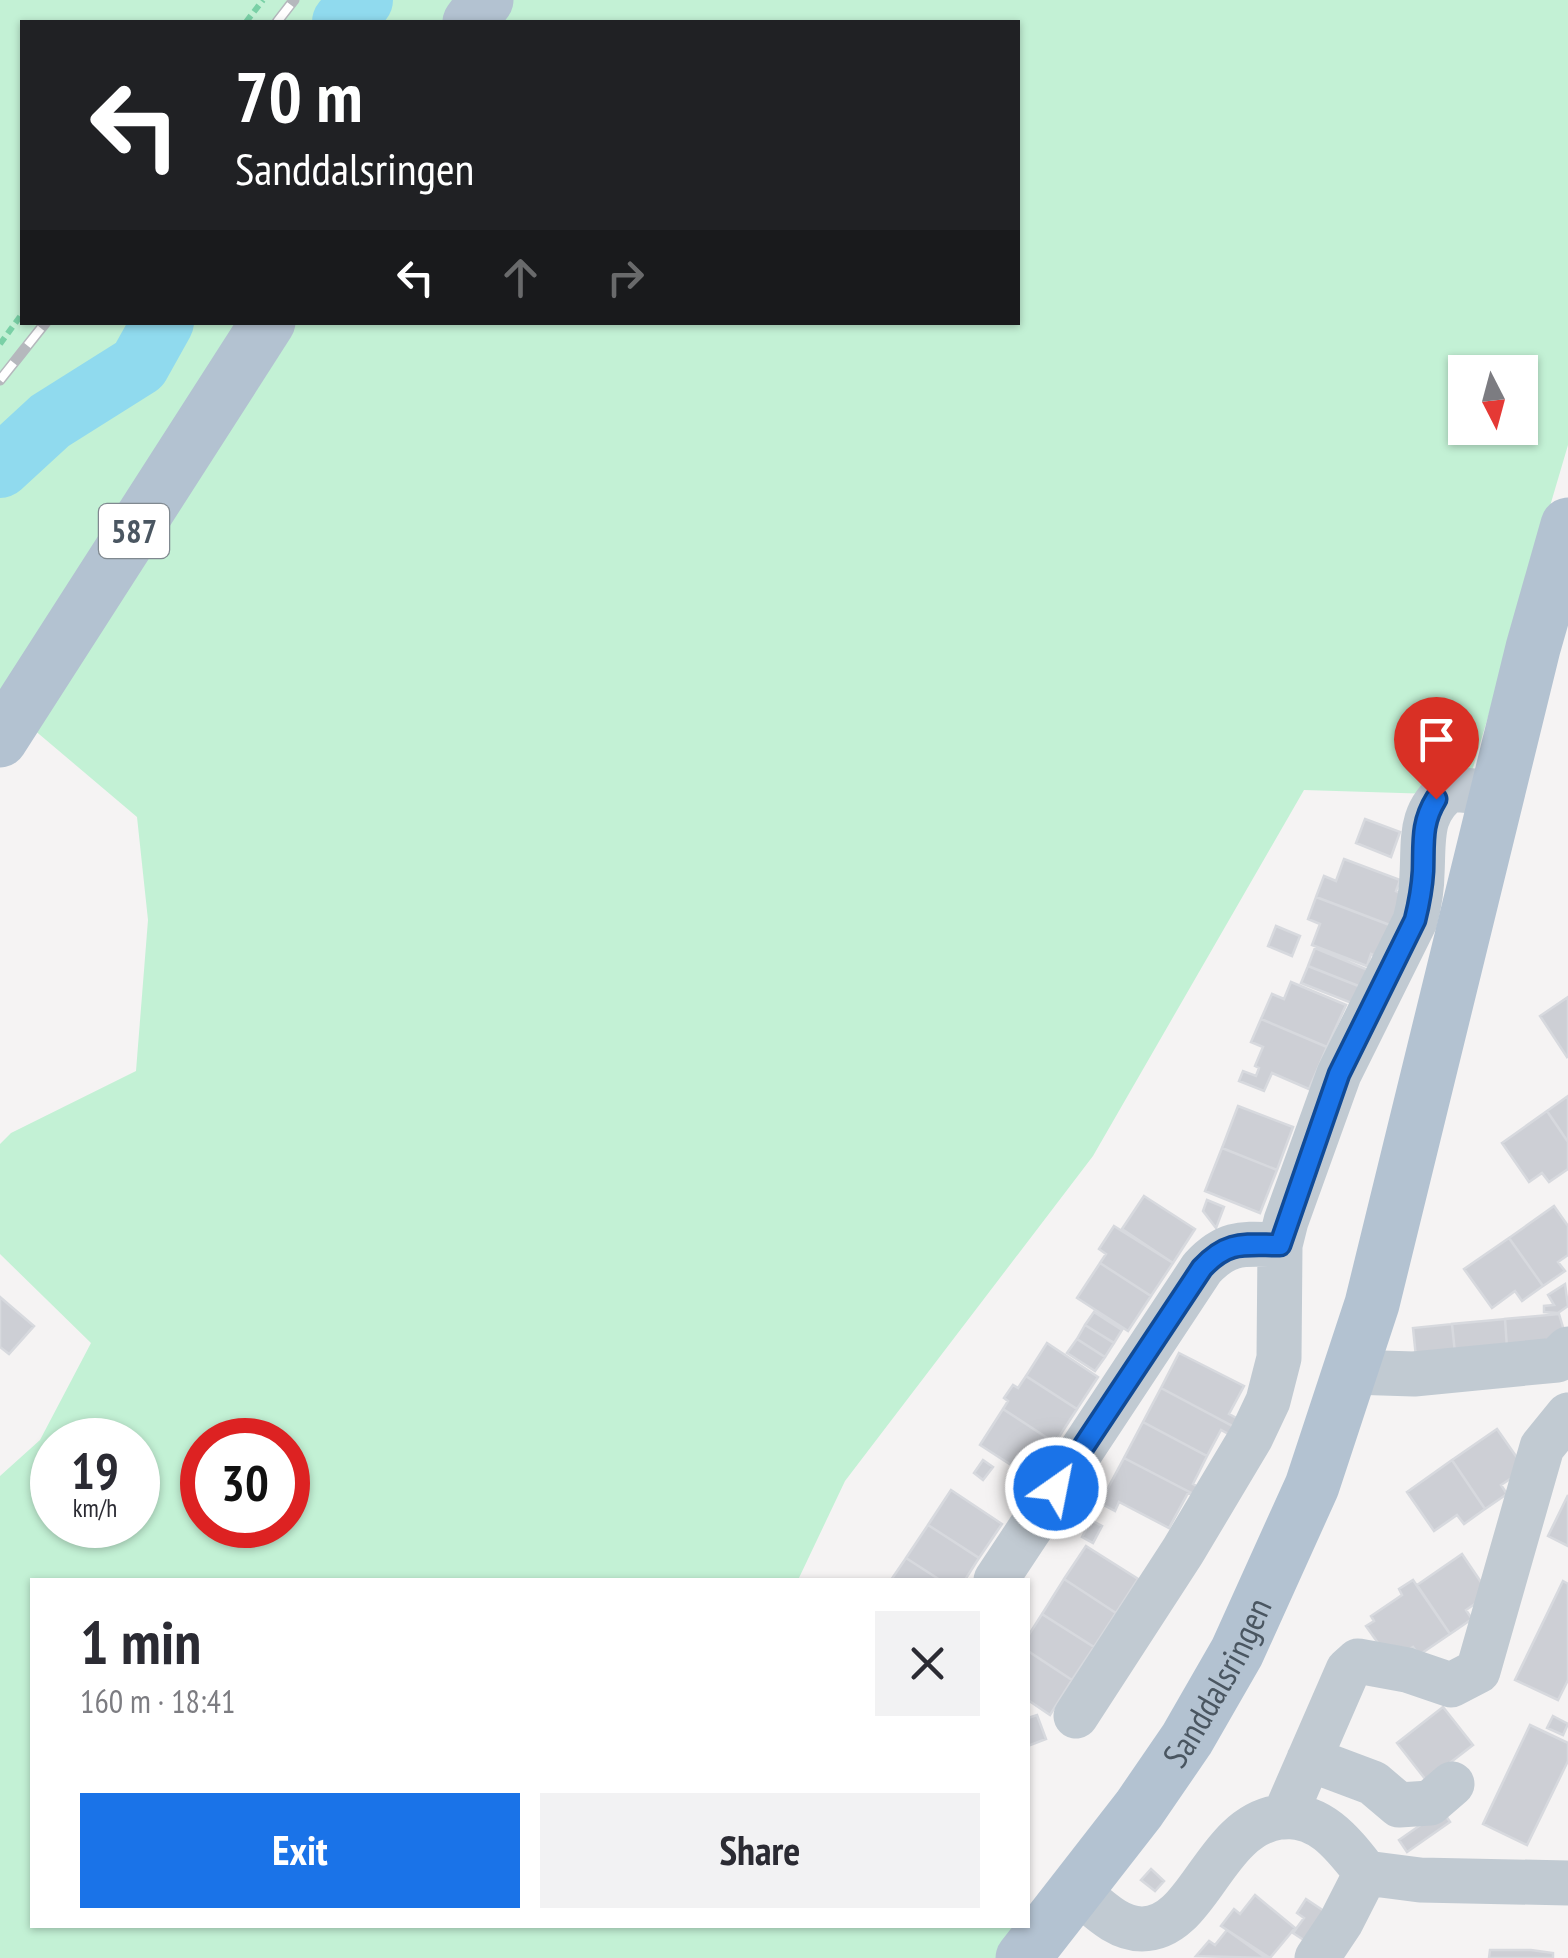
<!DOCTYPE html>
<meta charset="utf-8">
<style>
body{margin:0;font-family:"PT Sans Narrow",sans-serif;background:#f2f2f3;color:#2b2b33;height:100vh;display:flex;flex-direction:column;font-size:38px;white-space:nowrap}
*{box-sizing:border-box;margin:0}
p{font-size:32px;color:#7c7c81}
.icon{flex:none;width:55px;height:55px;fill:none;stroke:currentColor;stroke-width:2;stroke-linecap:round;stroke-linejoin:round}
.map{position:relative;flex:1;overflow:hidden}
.details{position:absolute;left:30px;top:1578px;width:1000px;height:350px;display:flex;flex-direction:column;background:#fff;border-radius:0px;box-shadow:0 2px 8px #0004}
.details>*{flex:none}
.hud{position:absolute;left:20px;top:20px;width:1000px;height:305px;border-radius:0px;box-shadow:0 2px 8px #0004;background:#202124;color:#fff;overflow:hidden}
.needle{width:65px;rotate:174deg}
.tools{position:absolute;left:1448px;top:355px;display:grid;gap:20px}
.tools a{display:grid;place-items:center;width:90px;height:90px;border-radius:0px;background:#fff;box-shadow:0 2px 8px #0004;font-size:50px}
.speed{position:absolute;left:30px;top:1418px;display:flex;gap:20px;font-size:50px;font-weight:700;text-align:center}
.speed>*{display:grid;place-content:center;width:130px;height:130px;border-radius:50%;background:#fff;box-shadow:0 2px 8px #0004;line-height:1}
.speed small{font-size:25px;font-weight:400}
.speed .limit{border:15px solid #d22;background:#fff;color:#111}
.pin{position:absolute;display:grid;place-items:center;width:85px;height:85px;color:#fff;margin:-102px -42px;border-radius:50% 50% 50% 0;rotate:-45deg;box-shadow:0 0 10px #0007}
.pin .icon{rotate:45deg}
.me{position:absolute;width:110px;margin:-55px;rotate:33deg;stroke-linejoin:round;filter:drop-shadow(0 0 8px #0008)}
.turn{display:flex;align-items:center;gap:35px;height:210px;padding:0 50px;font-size:45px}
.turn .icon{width:130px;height:130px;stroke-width:2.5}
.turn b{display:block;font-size:70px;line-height:85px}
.lanes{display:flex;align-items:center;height:95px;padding:0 50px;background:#0003;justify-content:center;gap:50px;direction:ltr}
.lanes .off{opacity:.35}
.round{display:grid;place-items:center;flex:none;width:105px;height:105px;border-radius:0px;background:#f2f2f3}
.head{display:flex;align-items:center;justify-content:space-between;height:170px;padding:0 50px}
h1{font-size:60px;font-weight:700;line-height:75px}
.primary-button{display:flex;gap:20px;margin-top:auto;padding:20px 50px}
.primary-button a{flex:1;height:115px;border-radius:0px;background:#1a73e8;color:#fff;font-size:40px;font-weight:700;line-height:115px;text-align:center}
.primary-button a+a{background:#f2f2f3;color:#2b2b33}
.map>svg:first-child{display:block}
.green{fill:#c3f1d5;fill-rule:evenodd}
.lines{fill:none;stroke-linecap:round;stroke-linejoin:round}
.river{stroke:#90daee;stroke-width:62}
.building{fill:#cdcfd5;stroke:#d7d9de;stroke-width:2.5}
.path{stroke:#7ad0a6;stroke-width:6;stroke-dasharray:8 5;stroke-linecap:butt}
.minor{stroke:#c1cad2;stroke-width:45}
.major{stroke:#b3c2d1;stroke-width:55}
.rail-casing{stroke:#b5b8bd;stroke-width:11}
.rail{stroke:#fff;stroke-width:8;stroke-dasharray:22;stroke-linecap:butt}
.route-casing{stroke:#114b97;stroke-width:25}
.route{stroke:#1a73e8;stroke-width:18}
.labels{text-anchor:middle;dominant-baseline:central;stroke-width:8;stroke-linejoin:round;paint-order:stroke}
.shield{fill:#fff;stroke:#808990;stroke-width:2.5}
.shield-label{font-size:32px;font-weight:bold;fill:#4a5661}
.street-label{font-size:35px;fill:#4a5661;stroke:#fff}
</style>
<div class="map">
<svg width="1568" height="1958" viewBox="0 0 1568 1958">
<rect width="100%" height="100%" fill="#f5f3f3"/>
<path class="green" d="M0,0H1568V445L1465,795L1304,790L1093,1156L845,1481L798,1580H32V1925H1005L1016,1931L997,1958H0V1476L40,1440L91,1343L0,1254V1144L11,1133L136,1071L148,920L137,817L0,701ZM22,22H1018V322H22ZM1465,372H1520V428H1465ZM52,1440H138V1525H52ZM202,1440H288V1525H202Z"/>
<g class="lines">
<path class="river" d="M343,22L362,0
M0,467L50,421L139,365L163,322"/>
</g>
<path class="building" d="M1365,819L1400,832L1391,857L1356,843Z
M1344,859L1400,880L1396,891L1407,896L1395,927L1316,897L1324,876L1336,881Z
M1316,897L1395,927L1383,959L1371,954L1367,966L1312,945L1320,924L1308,919Z
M1276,926L1300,936L1292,956L1268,946Z
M1315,948L1368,970L1361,987L1308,966Z
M1308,966L1361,987L1354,1004L1301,983Z
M1291,982L1346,1005L1327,1047L1261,1019L1272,994L1284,999Z
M1568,997V1056L1567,1057L1540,1016Z
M1261,1019L1327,1047L1309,1089L1272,1073L1264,1091L1239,1081L1243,1071L1256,1076L1259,1068L1255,1066L1263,1047L1251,1042Z
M1568,1096V1142L1547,1111Z
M1238,1106L1293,1127L1277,1170L1222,1148Z
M1547,1111L1568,1142V1169L1549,1182L1542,1173L1529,1182L1502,1143Z
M1222,1148L1277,1170L1260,1213L1205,1191Z
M1144,1196L1195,1229L1173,1263L1122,1229Z
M1207,1200L1224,1207L1216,1228L1203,1211Z
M1554,1206L1568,1226V1255L1558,1262L1565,1271L1543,1286L1509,1238Z
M1114,1226L1173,1263L1151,1296L1100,1263L1106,1254L1099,1249Z
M1509,1238L1543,1286L1522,1301L1515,1291L1492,1308L1464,1269Z
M1100,1263L1151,1296L1128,1331L1077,1298Z
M1565,1284L1568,1306L1558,1313L1544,1312V1306L1554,1305L1548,1295Z
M0,1297L34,1326L9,1354L0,1347Z
M1094,1312L1122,1330L1114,1343L1085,1325Z
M1559,1314L1565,1334L1562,1343L1507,1348L1505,1319Z
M1505,1319L1507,1348L1455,1353L1452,1324Z
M1452,1324L1455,1353L1416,1357L1413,1328Z
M1085,1325L1114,1343L1105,1357L1077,1339Z
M1077,1339L1105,1357L1095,1371L1067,1353Z
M1047,1343L1098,1377L1077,1409L1026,1376Z
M1179,1353L1244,1386L1229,1414L1244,1422L1240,1430L1161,1388Z
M1026,1376L1077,1409L1055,1443L1003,1409L1008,1401L1004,1398L1013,1385L1018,1388Z
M1161,1388L1240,1430L1236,1438L1221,1430L1207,1456L1143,1422Z
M1003,1409L1055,1443L1031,1478L980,1445Z
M1143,1422L1207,1456L1193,1484L1206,1491L1203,1499L1124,1458Z
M1497,1429L1525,1469L1501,1485L1507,1494L1485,1509L1452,1460Z
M1124,1458L1203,1499L1202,1500L1188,1493L1169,1528L1119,1502L1115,1511L1100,1503Z
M983,1460L993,1467L983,1480L974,1473Z
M1452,1460L1485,1509L1464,1524L1457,1515L1434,1531L1407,1492Z
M951,1490L1002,1524L979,1558L928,1525Z
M1568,1495V1546L1548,1536Z
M1091,1520L1102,1526L1093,1543L1082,1537Z
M928,1525L979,1558L965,1580H940L906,1558Z
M1086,1546L1138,1579L1116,1613L1064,1579Z
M1462,1554L1489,1594L1466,1610L1472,1619L1450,1634L1417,1585Z
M906,1558L940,1580H891Z
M1064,1579L1116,1613L1094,1647L1042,1614Z
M1413,1580L1450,1634L1419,1655L1413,1647L1399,1656L1383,1650L1366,1626L1374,1621L1371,1616L1402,1595L1399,1589Z
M1563,1581L1568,1584V1680L1558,1700L1515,1680Z
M1042,1614L1094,1647L1072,1680L1028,1651V1636Z
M1028,1651L1072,1680L1050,1715L1028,1700Z
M1443,1707L1473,1745L1451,1762L1458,1771L1433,1789L1397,1743Z
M1037,1715L1046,1739L1028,1746V1718Z
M1553,1716L1568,1724L1563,1735L1547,1728Z
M1530,1725L1568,1743V1761L1527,1845L1483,1824Z
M1442,1810L1450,1822L1407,1852L1399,1840Z
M1151,1869L1164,1881L1155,1891L1141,1880Z
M1255,1895L1295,1928L1270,1958L1221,1926L1234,1909L1240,1914Z
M1306,1899L1333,1917L1313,1946L1293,1933L1304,1918L1297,1913Z
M1227,1930L1266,1958L1196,1956L1209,1941L1215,1945Z
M1490,1950H1531L1553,1953V1958H1489Z"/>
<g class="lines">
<path class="path" d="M246,22L263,0
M0,344L22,314"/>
<path class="minor" d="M1351,1372L1414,1374L1557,1360L1568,1349
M996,1580L1202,1268C1228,1240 1244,1244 1280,1245
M1076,1716L1183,1551L1251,1437L1268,1401L1279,1358L1280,1245L1286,1221L1339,1074L1415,921C1419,905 1422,890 1422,874C1424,838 1419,812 1450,789L1497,793
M1309,1759L1373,1783L1399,1805L1430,1803L1452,1784
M1284,1817L1348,1670L1358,1661L1407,1670L1451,1685L1478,1671L1542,1447L1568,1415
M1366,1873L1420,1880L1568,1883
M1077,1891C1096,1906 1116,1929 1142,1929C1200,1929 1213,1826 1280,1817C1320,1812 1344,1845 1366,1873L1341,1922L1317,1958"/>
<g class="major">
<path d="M470,22L486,0"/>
<path d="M0,740L268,322"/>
<path id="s1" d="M1023,1958L1139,1809L1187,1739L1237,1652L1312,1486L1372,1304L1533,648L1568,525"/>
</g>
<defs>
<path id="rail" d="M277,22L294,0
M0,380L46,322"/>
</defs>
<use href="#rail" class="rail-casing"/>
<use href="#rail" class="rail"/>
</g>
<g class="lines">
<defs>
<path id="route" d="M1056,1488L1202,1268C1228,1240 1244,1245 1280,1245L1339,1074L1415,920C1419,904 1422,888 1423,871C1424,843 1421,823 1436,799"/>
</defs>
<use href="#route" class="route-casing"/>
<use href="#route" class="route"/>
</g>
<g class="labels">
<rect class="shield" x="99" y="504" width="70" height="54" rx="8"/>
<g class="shield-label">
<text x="134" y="531">587</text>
</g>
<g class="street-label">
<text stroke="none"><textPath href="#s1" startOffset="338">Sanddalsringen</textPath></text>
</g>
</g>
</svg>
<div class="tools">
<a><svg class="needle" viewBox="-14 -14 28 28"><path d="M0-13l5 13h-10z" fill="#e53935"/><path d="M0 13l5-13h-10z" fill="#7c7c81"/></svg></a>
</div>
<div class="speed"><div>19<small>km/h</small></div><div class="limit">30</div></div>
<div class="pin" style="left:1436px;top:799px;background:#d93025"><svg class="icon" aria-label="arrive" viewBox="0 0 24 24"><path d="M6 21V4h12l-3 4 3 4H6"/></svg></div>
<svg class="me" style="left:1056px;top:1488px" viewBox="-20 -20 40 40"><circle r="17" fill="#1a73e8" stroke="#fff" stroke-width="3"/><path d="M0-11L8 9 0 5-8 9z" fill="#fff"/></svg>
<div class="hud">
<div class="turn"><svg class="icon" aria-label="left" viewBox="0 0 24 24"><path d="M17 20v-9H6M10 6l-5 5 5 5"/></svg><div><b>70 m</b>Sanddalsringen</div></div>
<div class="lanes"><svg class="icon" aria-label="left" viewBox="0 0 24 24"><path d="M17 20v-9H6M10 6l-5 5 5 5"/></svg><svg class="icon off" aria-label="ahead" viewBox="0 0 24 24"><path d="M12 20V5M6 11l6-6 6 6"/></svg><svg class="icon off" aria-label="right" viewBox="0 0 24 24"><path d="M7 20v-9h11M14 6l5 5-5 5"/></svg></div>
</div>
<section class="details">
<div class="head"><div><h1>1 min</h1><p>160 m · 18:41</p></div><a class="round"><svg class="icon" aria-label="close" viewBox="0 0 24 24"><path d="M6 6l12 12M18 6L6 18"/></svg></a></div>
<div class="primary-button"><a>Exit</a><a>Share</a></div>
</section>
</div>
